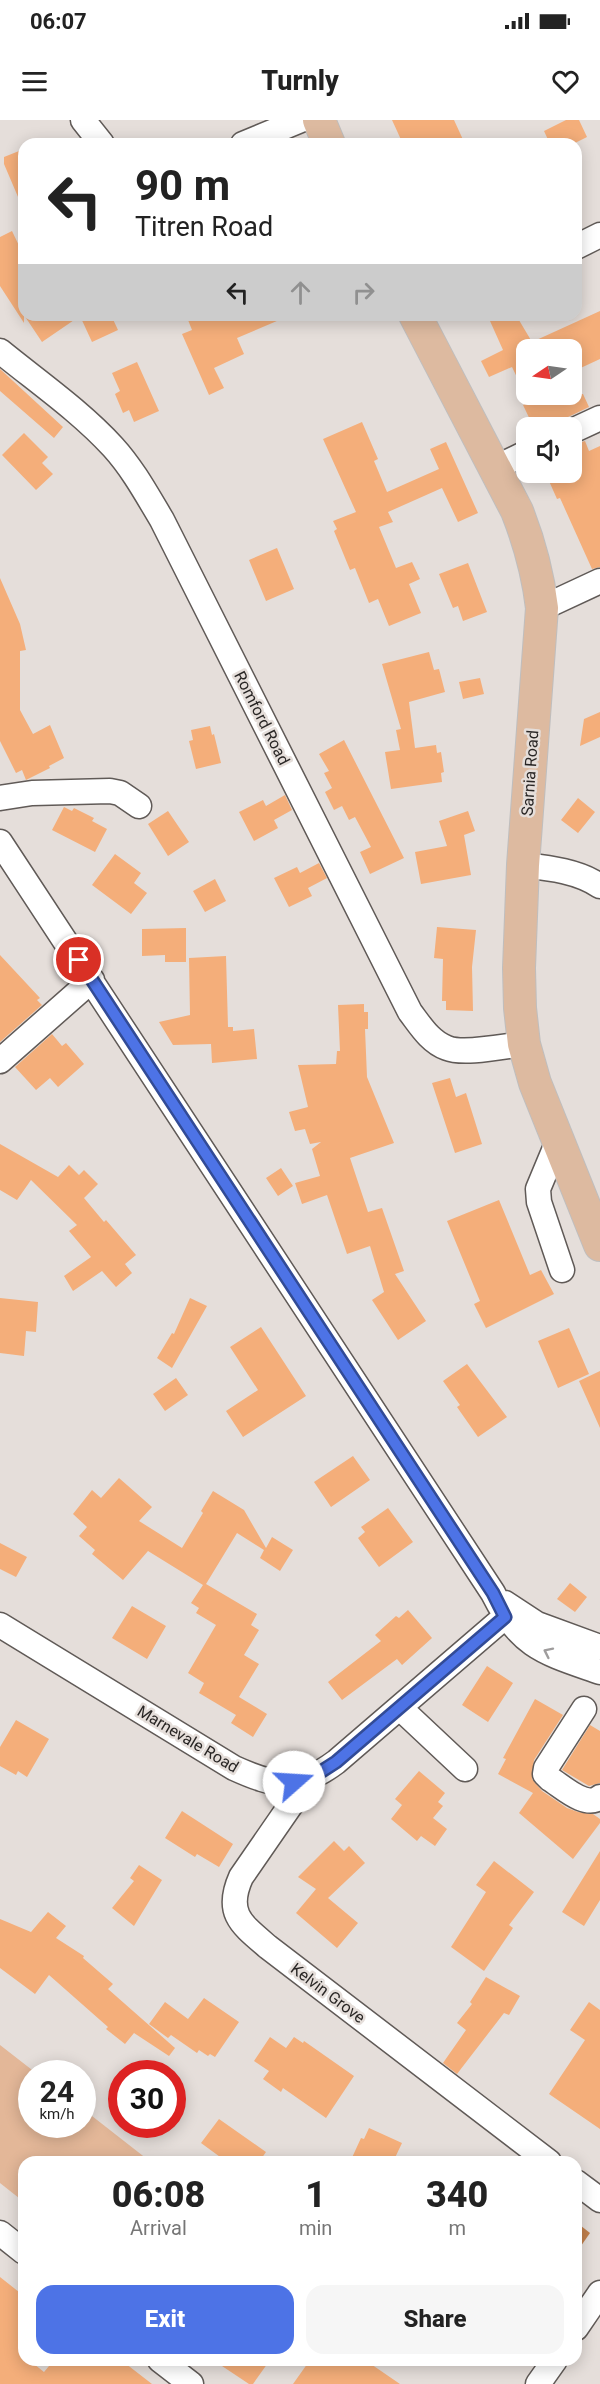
<!DOCTYPE html>
<style>
body{margin:0;font-family:Roboto,sans-serif;background:#f6f6f6;color:#222;height:100vh;display:flex;flex-direction:column;font-size:22px;white-space:nowrap}
*{box-sizing:border-box;margin:0}
p{font-size:20px;color:#767676}
.icon{flex:none;width:33px;height:33px;fill:none;stroke:currentColor;stroke-width:2;stroke-linecap:round;stroke-linejoin:round}
.map{position:relative;flex:1;overflow:hidden}
.panel{position:absolute;left:18px;top:2036px;width:564px;height:210px;display:flex;flex-direction:column;background:#fff;border-radius:18px;box-shadow:0 3px 15px #0003}
.panel>*{flex:none}
.hud{position:absolute;left:18px;top:18px;width:564px;height:183px;border-radius:18px;box-shadow:0 3px 15px #0003;background:#fff;color:#222;overflow:hidden}
.needle{width:39px;rotate:257deg}
.controls{position:absolute;left:516px;top:219px;display:grid;gap:12px}
.controls a{display:grid;place-items:center;width:66px;height:66px;border-radius:12px;background:#fff;box-shadow:0 3px 15px #0003;font-size:30px}
.speed{position:absolute;left:18px;top:1940px;display:flex;gap:12px;font-size:30px;font-weight:700;text-align:center}
.speed>*{display:grid;place-content:center;width:78px;height:78px;border-radius:50%;background:#fff;box-shadow:0 3px 15px #0003;line-height:1}
.speed small{font-size:15px;font-weight:400}
.speed .limit{border:9px solid #d22;background:#fff;color:#111}
.pin{position:absolute;display:grid;place-items:center;width:51px;height:51px;color:#fff;margin:-26px;border:3px solid #fff;border-radius:50%;box-shadow:0 2px 6px #0007}
.me{position:absolute;width:66px;margin:-33px;rotate:71deg;stroke-linejoin:round;filter:drop-shadow(0 0 4px #0008)}
.turn{display:flex;align-items:center;gap:21px;height:126px;padding:0 18px;font-size:27px}
.turn .icon{width:78px;height:78px;stroke-width:2.5}
.turn b{display:block;font-size:42px;line-height:51px}
.lanes{display:flex;align-items:center;height:57px;padding:0 18px;background:#0003;justify-content:center;gap:30px;direction:ltr}
.lanes .off{opacity:.35}
.eta{display:flex;justify-content:space-evenly;align-items:center;height:102px;text-align:center}
.eta b{font-size:36px;font-weight:800;line-height:42px}
.button{display:flex;gap:12px;margin-top:auto;padding:12px 18px}
.button a{flex:1;height:69px;border-radius:18px;background:#4d73e6;color:#fff;font-size:24px;font-weight:800;line-height:69px;text-align:center}
.button a+a{background:#f6f6f6;color:#222}
.status{display:flex;justify-content:space-between;align-items:center;height:42px;padding:0 30px;background:#fff;direction:ltr}
.status svg{height:16px;fill:currentColor}
header{display:flex;justify-content:space-between;align-items:center;height:78px;padding:0 18px;background:#fff;font-size:27px;font-weight:800}
.map>svg:first-child{display:block}
.green{fill:#e3b798}
.water{fill:#c2804d}
.building{fill:#f4ae7a}
.lines{fill:none;stroke-linecap:round;stroke-linejoin:round}
.minor-casing{stroke:#605a57;stroke-width:27}
.major-casing{stroke:#bfbebe;stroke-width:34}
.minor{stroke:#fff;stroke-width:24}
.major{stroke:#ddbaa0;stroke-width:32}
.oneway{stroke:#9f9d9d}
.route-casing{stroke:#324b96;stroke-width:15}
.route{stroke:#4d73e6;stroke-width:10}
.labels{text-anchor:middle;dominant-baseline:central;stroke-width:5;stroke-linejoin:round;paint-order:stroke}
.street-label{font-size:16px;fill:#292625;stroke:#e5deda}
</style>
<div class="status"><b>06:07</b><svg viewBox="0 0 49 12"><path d="M0 12V9h3v3zM5 12V6h3v6zM10 12V3h3v9zM15 12V0h3v12zM26 1h20v11H26zM47 4h2v5h-2z"/></svg></div>
<header><svg class="icon" aria-label="menu" viewBox="0 0 24 24"><path d="M4 6h16M4 12h16M4 18h16"/></svg>Turnly<svg class="icon" aria-label="heart" viewBox="0 0 24 24"><path d="M12 20l-8-8c-3-5 5-10 8-4 3-6 11-1 8 4z"/></svg></header>
<div class="map">
<svg width="600" height="2264" viewBox="0 0 600 2264">
<rect width="100%" height="100%" fill="#e5deda"/>
<path class="green" d="M0,1925L36,1953H32V2004H82L83,1989L147,2039L146,2041L24,2042V2082L0,2063Z"/>
<path class="water" d="M576,2102L590,2113L576,2133Z"/>
<path class="building" d="M392,0H454L465,24H403Z
M566,0H579L587,17L573,24H550L544,11Z
M24,29V91L4,44V37Z
M12,111L24,136V195H111L118,210L92,222L80,196L42,222L24,195V203L0,166V117Z
M600,191V239L572,252V230H526V274H583L589,287L566,298L559,308H534L523,285L529,282L512,247L489,257L481,241L503,230L490,201L503,195H516L532,222Z
M200,195H291L237,218L244,234L214,248L224,268L209,275L182,214L192,210L188,200Z
M137,242L159,291L134,302L129,290L123,293L115,274L120,271L112,253Z
M0,249L63,307L54,318L0,271Z
M362,302L378,339L374,341L387,372L439,349L430,329L446,322L478,393L458,402L442,368L388,392L393,402L379,407L396,448L412,442L420,459L409,464L421,493L389,506L378,479L369,483L355,448L350,450L334,411L337,409L333,401L356,392L323,319Z
M24,313L48,337L42,343L53,354L36,370L2,335Z
M585,321L589,331L600,326V447L592,449L560,378L557,379L545,352H572V325Z
M277,428L294,469L266,481L249,440Z
M468,443L487,492L463,501L458,486L453,488L439,454Z
M0,458L20,504L26,530L20,531V590L33,614L50,605L64,638L49,646L50,648L26,660L22,650L16,653L0,621Z
M429,532L434,550L439,549L445,572L409,582L415,628L436,625L437,633L441,632L444,652L441,653L442,662L391,669L385,632L400,630L396,610L401,609L382,544Z
M480,558L484,574L463,579L459,562Z
M600,592V617L580,626L584,599Z
M210,606L212,615L214,614L221,643L196,649L189,621L193,620L191,610Z
M344,620L404,738L370,754L360,732L371,727L355,697L349,700L342,686L334,690L325,672L332,668L324,653L329,651L319,634Z
M285,675L292,690L274,700L278,708L254,721L239,692L263,680L266,686Z
M578,678L595,692L578,713L561,700Z
M64,687L72,691L74,688L94,698L92,701L107,709L95,732L52,710Z
M168,691L189,722L168,736L148,704Z
M468,691L475,711L464,715L471,755L421,764L415,732L447,726L439,701Z
M115,734L141,753L134,763L147,773L131,794L92,765Z
M319,743L327,758L308,768L312,776L289,787L274,758L297,747L300,753Z
M215,759L226,781L205,792L193,771Z
M437,807L476,810L472,847L473,891L446,890V881H442L443,839L434,838Z
M186,808V842H165V835L142,836V809Z
M0,835L40,878L37,880L42,885L0,922Z
M226,836L228,907H233V911L254,909L257,939L212,943L211,924L173,925L159,902L190,895L189,838Z
M364,884V892H368V909H365L367,957L394,1023L350,1038L368,1092L382,1088L404,1151L395,1154L426,1201L398,1220L372,1180L384,1172L370,1126L347,1134L327,1075L302,1084L295,1063L320,1056L312,1029L321,1022L310,1024L305,1009L295,1011L289,992L308,987L298,945L336,944L337,931H340L338,885Z
M52,914L62,926L66,923L84,944L58,967L50,958L36,970L15,947Z
M450,958L456,977L466,973L482,1024L455,1033L432,963Z
M0,1024L58,1057L69,1045L79,1055L84,1050L98,1064L84,1078L104,1102L106,1100L136,1135L125,1144L132,1153L116,1167L102,1151L73,1171L64,1156L91,1137L69,1111L77,1105L31,1060L17,1080L0,1070Z
M281,1048L293,1066L278,1076L266,1058Z
M499,1080L530,1155L541,1150L554,1174L486,1208L474,1184L480,1181L447,1101Z
M0,1178L38,1182L36,1212L26,1211L24,1236L0,1233Z
M190,1178L207,1186L172,1248L157,1238L172,1213L174,1214Z
M261,1207L306,1276L243,1317L226,1291L258,1270L230,1227Z
M569,1208L589,1254L558,1268L538,1221Z
M467,1244L507,1297L478,1317L457,1287L460,1285L443,1261Z
M600,1251V1308L579,1261Z
M176,1258L188,1275L165,1291L153,1274Z
M353,1336L370,1360L331,1387L314,1362Z
M119,1358L152,1387L139,1401L182,1428L203,1393L201,1391L213,1371L244,1390L266,1428L272,1417L293,1430L280,1451L260,1438L264,1430L237,1413L206,1464L257,1494L251,1505L259,1510L244,1535L259,1544L239,1577L267,1594L253,1617L231,1603L236,1595L199,1573L204,1563L188,1553L216,1505L196,1493L199,1488L191,1483L203,1465L148,1431L123,1460L92,1434L95,1430L79,1416L87,1407L73,1394L92,1370L101,1378Z
M388,1388L413,1422L379,1447L358,1418L365,1412L361,1407Z
M0,1423L27,1437L16,1457L0,1449Z
M570,1463L587,1477L575,1492L557,1479Z
M132,1486L166,1506L147,1539L112,1518Z
M408,1490L432,1518L402,1545L397,1539L342,1580L328,1562L381,1521L375,1515L396,1496L399,1498Z
M487,1546L513,1563L488,1602L462,1585Z
M535,1579L563,1595L534,1640L532,1659L542,1671L567,1688L578,1692L593,1694L600,1699V1703L573,1739L519,1693L533,1673L498,1654L506,1639L503,1638Z
M16,1600L49,1619L27,1657L18,1651L16,1655L0,1646V1627Z
M590,1605L600,1611V1663L589,1666L562,1650Z
M419,1651L445,1673L438,1682L443,1686L433,1698L447,1709L435,1726L421,1716L417,1721L391,1699L402,1685L395,1679Z
M182,1691L233,1724L219,1747L197,1734L195,1737L165,1718Z
M334,1721L344,1731L349,1726L365,1743L328,1778L358,1803L337,1828L296,1793L316,1769L298,1757Z
M600,1731V1780L584,1806L562,1792Z
M494,1741L534,1772L509,1805L513,1808L484,1851L451,1827L486,1772L476,1765Z
M139,1745L162,1760L134,1806L112,1788L134,1761L130,1758Z
M48,1792L66,1806L56,1818L84,1836L83,1838L113,1864L108,1869L175,1928L169,1936L134,1913L125,1924L106,1909L108,1907L49,1855L35,1874L0,1848V1799L31,1812Z
M486,1857L520,1876L509,1895L504,1893L457,1954L443,1943L466,1910L457,1903L472,1884L470,1882Z
M204,1878L239,1902L215,1937L210,1934L208,1936L199,1930L197,1933L171,1915L168,1918L149,1904L165,1882L188,1899Z
M589,1882L600,1890V2009L549,1974L585,1920L570,1910Z
M270,1917L286,1928L294,1917L303,1923L304,1921L354,1956L326,1998L283,1968L281,1972L263,1959L269,1951L254,1941Z
M219,1999L266,2032L259,2042H227L201,2023Z
M369,2008L402,2023L393,2042H350L361,2018L364,2019Z
M0,2157L24,2176V2240H29L44,2252L54,2240H121L152,2264H0Z
M213,2240H270L253,2264H249Z
M310,2240H365L400,2264H293Z"/>
<g class="lines">
<defs>
<path id="minor" d="M83,0L102,24
M243,24L301,0
M576,127L600,115
M0,231C38,262 80,291 113,327C133,349 147,375 162,400L410,892C420,905 430,922 447,928C464,935 505,926 524,924
M572,311L600,298
M495,348L526,333
M542,488L600,461
M0,678L32,673L110,671L120,673L139,686
M0,722L493,1473C520,1528 546,1533 600,1552
M523,745C549,748 578,751 600,766
M0,941L92,860
M558,1021L538,1069L539,1082L562,1150
M505,1483L537,1504L600,1527
M0,1505L234,1648C276,1667 297,1671 336,1642L514,1489
M400,1588L465,1649
M584,1589L546,1648L545,1654L550,1659C563,1667 586,1689 600,1677
M308,1660L241,1757C225,1793 241,1804 268,1827L549,2042
M576,2062L600,2080
M0,2113L24,2132
M576,2208L600,2173
M160,2240L191,2264
M538,2264L555,2240"/>
<path id="major" d="M319,0L329,24
M415,195L517,391C530,424 538,454 542,488L523,745L519,848L520,888L524,924L535,963L600,1125"/>
</defs>
<use href="#minor" class="minor-casing"/>
<use href="#major" class="major-casing"/>
<use href="#minor" class="minor"/>
<use href="#major" class="major"/>
</g>
<defs><path id="oneway-chevron" d="M-2-3.5L2.5 0L-2 3.5" fill="none" stroke-width="1.6" stroke-linecap="round" stroke-linejoin="round" transform="scale(1.5)"/></defs>
<use class="oneway" href="#oneway-chevron" transform="translate(548 1532) rotate(-154)"/>
<g class="lines">
<defs>
<path id="route" d="M79,840L493,1473L505,1497L336,1642L308,1660L294,1662"/>
</defs>
<use href="#route" class="route-casing"/>
<use href="#route" class="route"/>
</g>
<g class="labels">
<g class="street-label">
<text transform="translate(262 598) rotate(63)">Romford Road</text>
<text transform="translate(530 653) rotate(-86)">Sarnia Road</text>
<text transform="translate(188 1619) rotate(31)">Marnevale Road</text>
<text transform="translate(328 1873) rotate(37)">Kelvin Grove</text>
</g>
</g>
</svg>
<div class="controls">
<a><svg class="needle" viewBox="-14 -14 28 28"><path d="M0-13l5 13h-10z" fill="#e53935"/><path d="M0 13l5-13h-10z" fill="#767676"/></svg></a>
<a><svg class="icon" aria-label="sound" viewBox="0 0 24 24"><path d="M4 9h4l5-4v14l-5-4H4zM17 9q2 3 0 6"/></svg></a>
</div>
<div class="speed"><div>24<small>km/h</small></div><div class="limit">30</div></div>
<div class="pin" style="left:79px;top:840px;background:#d93025"><svg class="icon" aria-label="arrive" viewBox="0 0 24 24"><path d="M6 21V4h12l-3 4 3 4H6"/></svg></div>
<svg class="me" style="left:294px;top:1662px" viewBox="-20 -20 40 40"><circle r="19" fill="#fff"/><path d="M0-13L10 11 0 6-10 11z" fill="#4d73e6"/></svg>
<div class="hud">
<div class="turn"><svg class="icon" aria-label="left" viewBox="0 0 24 24"><path d="M17 20v-9H6M10 6l-5 5 5 5"/></svg><div><b>90 m</b>Titren Road</div></div>
<div class="lanes"><svg class="icon" aria-label="left" viewBox="0 0 24 24"><path d="M17 20v-9H6M10 6l-5 5 5 5"/></svg><svg class="icon off" aria-label="ahead" viewBox="0 0 24 24"><path d="M12 20V5M6 11l6-6 6 6"/></svg><svg class="icon off" aria-label="right" viewBox="0 0 24 24"><path d="M7 20v-9h11M14 6l5 5-5 5"/></svg></div>
</div>
<section class="panel">
<div class="eta">
<div><b>06:08</b><p>Arrival</p></div>
<div><b>1</b><p>min</p></div>
<div><b>340</b><p>m</p></div>
</div>
<div class="button"><a>Exit</a><a>Share</a></div>
</section>
</div>
